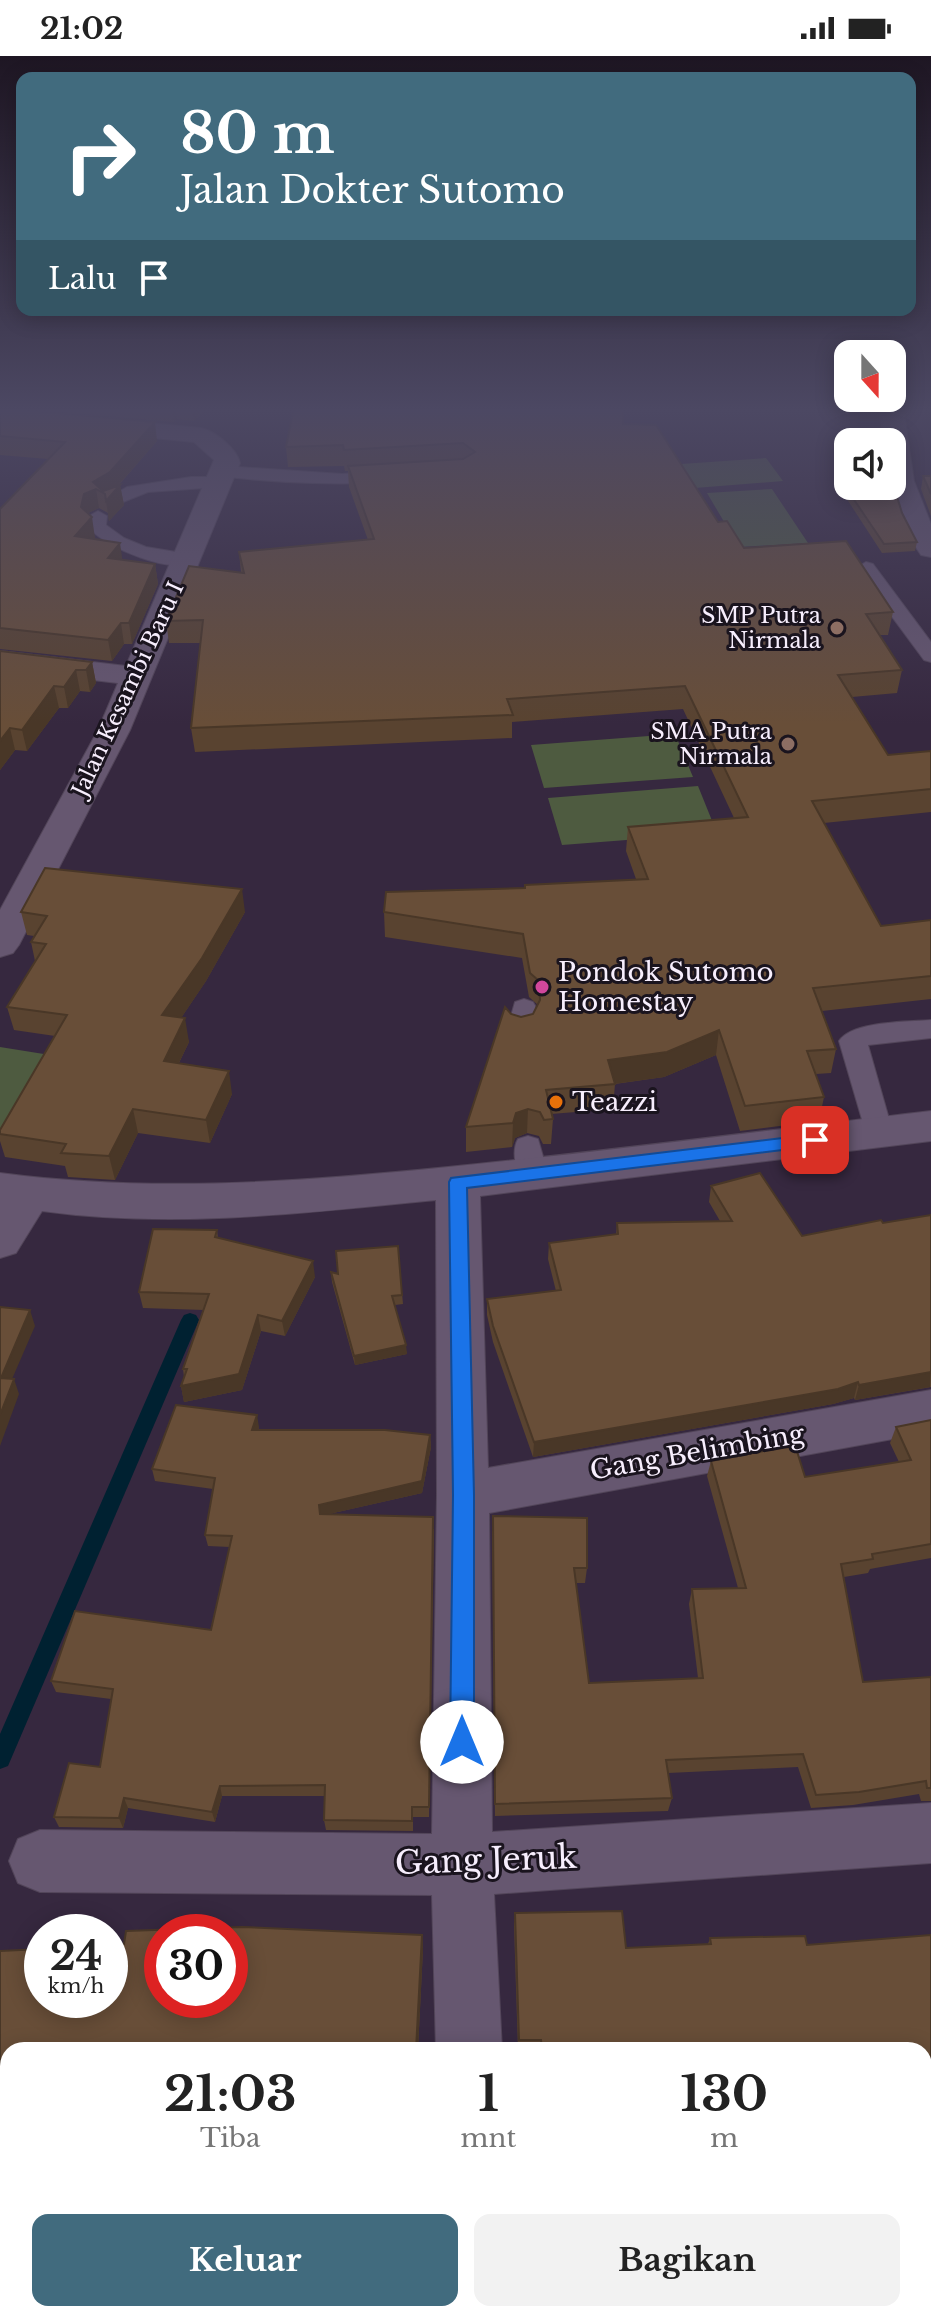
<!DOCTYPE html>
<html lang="id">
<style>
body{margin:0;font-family:"Libre Baskerville",serif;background:#f2f2f2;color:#222;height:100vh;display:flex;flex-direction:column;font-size:30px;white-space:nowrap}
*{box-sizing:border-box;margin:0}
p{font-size:26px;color:#767676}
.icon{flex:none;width:44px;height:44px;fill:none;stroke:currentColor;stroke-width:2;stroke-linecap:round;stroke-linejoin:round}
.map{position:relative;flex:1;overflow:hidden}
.drawer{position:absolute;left:0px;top:1986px;width:932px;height:280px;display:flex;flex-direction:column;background:#fff;border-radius:24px 24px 0 0;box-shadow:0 4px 20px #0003}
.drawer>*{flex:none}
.guide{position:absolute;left:16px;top:16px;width:900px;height:244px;border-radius:16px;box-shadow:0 4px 20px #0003;background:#416b7e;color:#fff;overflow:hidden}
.needle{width:52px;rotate:159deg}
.fabs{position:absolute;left:834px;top:284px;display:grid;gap:16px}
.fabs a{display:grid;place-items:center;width:72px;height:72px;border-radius:16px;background:#fff;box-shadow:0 4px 20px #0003;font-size:40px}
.speed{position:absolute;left:24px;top:1858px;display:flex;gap:16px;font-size:40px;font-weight:700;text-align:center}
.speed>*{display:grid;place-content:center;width:104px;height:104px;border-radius:50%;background:#fff;box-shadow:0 4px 20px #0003;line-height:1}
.speed small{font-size:20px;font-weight:400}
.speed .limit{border:12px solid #d22;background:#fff;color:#111}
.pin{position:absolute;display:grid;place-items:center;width:68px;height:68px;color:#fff;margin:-34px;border-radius:16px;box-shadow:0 4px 12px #0006}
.me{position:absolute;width:88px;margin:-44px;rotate:0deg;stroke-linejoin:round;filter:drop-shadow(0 0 6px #0008)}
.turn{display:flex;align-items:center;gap:28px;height:168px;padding:0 32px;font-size:36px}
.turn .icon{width:104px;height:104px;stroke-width:2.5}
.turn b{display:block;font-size:56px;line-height:68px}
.then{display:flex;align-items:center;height:76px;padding:0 32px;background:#0003;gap:16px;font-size:30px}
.eta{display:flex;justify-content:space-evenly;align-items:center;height:136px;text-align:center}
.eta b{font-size:48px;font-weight:700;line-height:56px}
.cta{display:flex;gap:16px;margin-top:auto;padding:16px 32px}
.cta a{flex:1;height:92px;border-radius:16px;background:#416b7e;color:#fff;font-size:32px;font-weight:700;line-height:92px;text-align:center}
.cta a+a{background:#f2f2f2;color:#222}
.status{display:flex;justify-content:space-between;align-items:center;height:56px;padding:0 40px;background:#fff;direction:ltr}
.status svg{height:22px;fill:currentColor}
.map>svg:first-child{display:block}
.green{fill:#4e5b40}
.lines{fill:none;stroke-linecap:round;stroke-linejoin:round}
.stream{fill:#002131;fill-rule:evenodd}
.lane-casing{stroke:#524559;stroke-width:2}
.street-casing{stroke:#524559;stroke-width:2}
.lane{fill:#665770;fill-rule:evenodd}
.street{fill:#665770;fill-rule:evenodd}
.wall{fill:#594330}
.shaded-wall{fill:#493727}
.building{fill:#684e38;stroke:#493727;stroke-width:2;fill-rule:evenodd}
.route{fill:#1a73e8;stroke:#114b97;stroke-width:2}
.education-dot{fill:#8d6e63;stroke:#1a141e;stroke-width:3}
.hotel-dot{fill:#d1479c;stroke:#1a141e;stroke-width:3}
.food-dot{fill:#e8710a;stroke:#1a141e;stroke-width:3}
.labels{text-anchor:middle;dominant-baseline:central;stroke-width:6;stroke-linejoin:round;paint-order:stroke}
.far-poi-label{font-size:22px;fill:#f7eefd;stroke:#1a141e;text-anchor:end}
.far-street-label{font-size:22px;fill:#f7eefd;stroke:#1a141e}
.poi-label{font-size:26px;fill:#f7eefd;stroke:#1a141e;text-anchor:start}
.street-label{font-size:26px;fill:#f7eefd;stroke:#1a141e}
.near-street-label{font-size:32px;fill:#f7eefd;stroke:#1a141e}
</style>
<div class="status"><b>21:02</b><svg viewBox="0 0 49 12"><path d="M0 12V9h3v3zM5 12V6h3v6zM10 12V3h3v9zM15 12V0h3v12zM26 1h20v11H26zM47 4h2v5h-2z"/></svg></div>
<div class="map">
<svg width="931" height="2266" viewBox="0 0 931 2266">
<rect width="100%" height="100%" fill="#36283f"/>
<path class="green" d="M766,402L783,425L682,433L667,409Z
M772,433L808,487L739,491L707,437Z
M675,678L693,721L544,732L531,689Z
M698,730L717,777L562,789L548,742Z
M0,991L50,999L0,1078Z"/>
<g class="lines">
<path class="stream" d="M190,1257L196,1259L199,1264L8,1710L0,1713V1678L181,1264L184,1259Z"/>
<defs>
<path id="lane" d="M224,410L342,418L390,415L399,420C384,434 243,425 218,419L215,415Z
M191,421H219L228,426L219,431L148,436L108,452L99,447L127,431Z
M98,455L107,460L106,469L124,482L146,491L194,499L196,503C177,523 103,490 88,471L89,460Z
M866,506L873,508L931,586V606L924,604L856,512Z
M524,943L533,946C540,956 537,971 531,980L521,983L511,980L507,974L515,946Z
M931,964V982L868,989L893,1077L888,1084L878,1087L868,1084L839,985C852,965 908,966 931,964Z
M528,1080L538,1083L548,1118L544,1126L533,1129L522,1126C516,1114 511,1095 518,1083Z"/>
<path id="street" d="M879,351H903L914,425L931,468V501L921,499L917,493C892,447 892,436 892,386H883Z
M0,353L201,372C215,375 237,393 240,407L130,674L19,889L13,897L0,901V854L98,674L118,627L0,613V595L126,610L214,404L194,386L0,367Z
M931,1055V1085L480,1140L488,1412L931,1334V1376L489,1457L492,1776L931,1747V1807L494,1838L502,1994H436L432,1839L40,1836L18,1827L9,1805L18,1783L40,1774L432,1778L437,1439L436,1144C307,1157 172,1173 42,1155L16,1197L0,1202V1117C150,1137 298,1126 448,1111C609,1095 770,1074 931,1055Z
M443,2258H517V2266H443Z"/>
</defs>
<use href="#lane" class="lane-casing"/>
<use href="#street" class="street-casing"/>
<use href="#lane" class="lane"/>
<use href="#street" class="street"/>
</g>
<path class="wall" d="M3,351H208L194,365L177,363L174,366Z
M0,352L157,385L118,430L120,429L124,449L109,465L108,457L99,452L88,457L95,482L94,483L123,504L155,508L158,528L132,588H124L112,605L0,593V453L48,403L0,399Z
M623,368L718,466L744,492L893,556L888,579H879L902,614L897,637L852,641L888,699L931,695V756L824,767L881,870L931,864V943L822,955L836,993L831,1017L816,1018L824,1041L819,1065L740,1075L716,999L664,1021L615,1028L613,1053L551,1058L553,1063L551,1088H543L539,1080L527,1077L515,1082L512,1091L466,1096V1071L511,958L521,961L533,958L538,949L529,941L522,902L385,881L384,856L525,832L636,823L626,795L628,771L734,762L683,653L512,666V682L195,696L191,672L201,587H169L166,565L241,516L239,496L368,484L349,431L348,415H345L344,410L288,411L286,391Z
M923,420H931V460L921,433Z
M840,423L902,457L917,486L915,495L882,497L839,431Z
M0,595L92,606L96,627L90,636L80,635L68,652H59L27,695L15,694L0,714Z
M21,856H245L206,925L181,962L189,986L179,1007L232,1038L210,1087L138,1077L115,1124L68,1121L65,1110L5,1101L0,1085V1074L55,980L14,974L7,951L35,905L31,886L34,880L27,879Z
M711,1130L802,1180L931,1159V1331L855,1344L854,1342L833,1348L533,1401L493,1286L487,1259V1243L556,1235L548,1203L549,1187L616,1179L617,1167L720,1165L709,1146Z
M217,1174L218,1182L315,1221L285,1280L261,1275L242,1334L184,1346L181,1330L184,1321L183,1313L204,1254L143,1252L139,1236Z
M398,1190L403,1248L395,1249L407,1298L355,1309L332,1226L331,1216L338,1218Z
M931,1364V1502L870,1513L868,1517L844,1521L863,1626L931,1621V1745H921L919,1738L853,1749L811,1752L798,1711L668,1717L672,1742L668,1755L495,1760L492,1475L587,1512L585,1527H576L589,1627L698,1622L689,1548L692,1533L738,1532L707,1420L711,1405L805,1421L899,1406L890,1387L896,1371Z
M259,1371L258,1374L430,1379L431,1391L422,1437L329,1458L434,1473L429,1761H413V1775L326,1774L324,1764L325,1740H222L215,1766L128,1752L123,1772L59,1771L54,1761L100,1711L111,1643L56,1636L51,1625L211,1574L230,1491L208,1490L205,1479L213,1433L155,1425L152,1413Z
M515,1857L626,1892L708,1888L710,1882L807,1889L931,1879V2211H924V1994H518L514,1870Z
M422,1879L423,1893L418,1994H8V2201H0V1895Z"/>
<path class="shaded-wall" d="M172,351H175L177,363L174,366Z
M192,351H208L194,365Z
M155,366L157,385L113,435L105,438L96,433L99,452L88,457L92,461L95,482L79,500L75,480L84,438L93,426Z
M120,429L124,449L109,465L106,445Z
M120,487L123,508L108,502Z
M155,508L158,528L132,588L129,567Z
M121,567L124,588L112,605L108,584Z
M92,606L96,627L90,636L86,614Z
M76,614L80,635L68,652L64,631Z
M54,630L59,652L27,695L22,674Z
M10,672L15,694L0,714V685Z
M242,833L245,856L206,925L167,983L162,959Z
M185,962L189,986L168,1029L164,1005Z
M719,974L716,999L664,1021L606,1029L608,1004Z
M229,1015L232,1038L210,1087L206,1064Z
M133,1053L138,1077L115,1124L109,1100Z
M528,1053L527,1077L515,1082L512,1091L513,1067L516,1057Z
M313,1205L315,1221L285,1280L282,1265Z
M30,1254L35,1270L6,1337L1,1322Z
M258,1259L261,1275L242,1334L184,1346L181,1330Z
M406,1289L407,1298L355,1309L354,1300Z
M931,1316L930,1331L855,1344L859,1329Z
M14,1323L19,1338L0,1390V1359Z
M858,1326L854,1342L833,1348L533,1401L534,1386Z
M257,1359L259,1371L254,1386L252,1374Z
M430,1379L431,1391L422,1437L320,1460L319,1449Z
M220,1730L222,1740L215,1766L212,1756Z
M124,1742L128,1752L123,1772L119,1762Z
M422,1879L423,1893L418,1994H416Z"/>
<path class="building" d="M294,351H623V368L656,369L718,466L727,465L744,492L846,485L893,556L866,558L902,614L838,619L888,699L931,695V733L812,745L881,870L931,864V920L813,932L836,993L807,995L824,1041L745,1050L719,974L667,996L608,1004L615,1028L546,1034L553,1063L544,1064L540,1056L528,1053L516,1057L513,1067L466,1071L505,951L511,958L521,961L533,958L540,944L539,925L530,917L523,878L384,856L386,836L525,832V829L648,823L628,771L748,761L685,630L507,643L513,659L191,672L203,564L166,565L189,510L244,517L239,496L374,483L348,410L463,403L475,396L463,387L344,394L343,389L286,391Z
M0,352L155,366L110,416L93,426L103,435L120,429L106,445L105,438L96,433L84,438L81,451L92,461L75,480L120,487L108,502L155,508L129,567H121L108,584L0,572V453L65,386L0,380Z
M923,420H931V438Z
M840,423H848V430H892V424L902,457L917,486L884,488Z
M0,595L92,606L86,614H76L64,631L54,630L22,674L10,672L0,685Z
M45,812L242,833L202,902L162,959L185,962L164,1005L229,1015L206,1064L133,1053L109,1100L61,1097L66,1088L0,1078V1074L67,959L7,951L46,888L31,886L47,860L21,856Z
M760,1117L802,1180L881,1164L883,1167L931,1159V1316L859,1329L858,1326L838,1333L534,1386L493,1270L487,1243L561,1234L549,1187L618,1178L617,1167L732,1165L711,1130Z
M153,1173L217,1174L215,1181L313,1205L282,1265L258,1259L239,1318L181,1330L187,1313H183L209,1238L139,1236Z
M398,1190L402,1239L392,1240L406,1289L354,1300L331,1216L338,1218L336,1195Z
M0,1251L30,1254L1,1322L14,1323L0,1359Z
M176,1349L257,1359L252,1374H385L430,1379L422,1425L319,1449L320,1458L433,1461L429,1751H412V1765L324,1764L325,1729L220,1730L212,1756L124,1742L119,1762L54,1761L69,1707L100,1711L113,1633L51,1625L75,1555L211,1574L232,1480L205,1479L215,1422L152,1413Z
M931,1364V1488L872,1498L873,1503L841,1508L863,1626L931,1621V1732H927L926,1725L859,1736L816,1739L803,1698L666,1704L672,1742L495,1748L493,1460L587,1462V1512H574L589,1627L703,1622L692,1533L746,1532L711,1405L795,1389L805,1421L911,1404L896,1371Z
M622,1855L626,1892L711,1888L710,1882L805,1880L807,1889L931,1879V2204H924V1994H542L541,1984H519L515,1857Z
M242,1871L422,1879L416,1994H8V2193L0,2192V1895L42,1893V1944H110V1889L124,1888L126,1875ZM162,1876H230V1944H162Z"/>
<linearGradient id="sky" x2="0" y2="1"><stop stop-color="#1e1623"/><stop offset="0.53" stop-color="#4c4863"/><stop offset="1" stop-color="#4c4863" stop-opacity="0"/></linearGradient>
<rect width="931" height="668" fill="url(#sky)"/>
<path class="route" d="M815,1078L824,1084L815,1090L467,1132L474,1439V1686L471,1694L462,1697L454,1694L450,1686L453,1439L449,1126L451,1122Z"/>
<g class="education-dot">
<circle cx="837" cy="572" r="8"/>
<circle cx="788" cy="688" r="8"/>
</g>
<circle class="hotel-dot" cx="542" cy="931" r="8"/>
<circle class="food-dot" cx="556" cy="1046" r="8"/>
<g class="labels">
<g class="far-poi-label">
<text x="821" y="559">SMP Putra<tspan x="821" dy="25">Nirmala</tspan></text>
<text x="772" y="675">SMA Putra<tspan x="772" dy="25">Nirmala</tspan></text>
</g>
<g class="far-street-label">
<text transform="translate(128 633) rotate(-65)">Jalan Kesambi Baru I</text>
</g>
<g class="poi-label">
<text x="558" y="916">Pondok Sutomo<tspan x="558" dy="30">Homestay</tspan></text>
<text x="572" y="1046">Teazzi</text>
</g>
<g class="street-label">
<text transform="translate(697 1396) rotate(-10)">Gang Belimbing</text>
</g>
<g class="near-street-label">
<text transform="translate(486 1804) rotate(-2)">Gang Jeruk</text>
</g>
</g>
</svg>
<div class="fabs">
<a><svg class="needle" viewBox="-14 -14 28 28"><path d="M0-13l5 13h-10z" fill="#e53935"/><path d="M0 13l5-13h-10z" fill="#767676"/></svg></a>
<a><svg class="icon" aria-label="sound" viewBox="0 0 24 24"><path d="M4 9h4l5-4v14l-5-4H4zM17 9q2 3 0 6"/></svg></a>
</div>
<div class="speed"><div>24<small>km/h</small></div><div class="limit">30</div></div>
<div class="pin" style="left:815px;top:1084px;background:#d93025"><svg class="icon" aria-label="arrive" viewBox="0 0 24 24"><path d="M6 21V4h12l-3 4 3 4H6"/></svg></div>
<svg class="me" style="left:462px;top:1686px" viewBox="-20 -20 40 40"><circle r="19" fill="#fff"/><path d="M0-13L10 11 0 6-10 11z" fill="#1a73e8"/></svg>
<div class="guide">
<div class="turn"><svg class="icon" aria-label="right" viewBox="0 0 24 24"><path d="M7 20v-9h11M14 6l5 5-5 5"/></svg><div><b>80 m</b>Jalan Dokter Sutomo</div></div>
<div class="then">Lalu<svg class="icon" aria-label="arrive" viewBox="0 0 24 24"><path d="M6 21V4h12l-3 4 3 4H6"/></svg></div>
</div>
<section class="drawer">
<div class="eta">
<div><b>21:03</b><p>Tiba</p></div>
<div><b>1</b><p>mnt</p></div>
<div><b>130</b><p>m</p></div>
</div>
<div class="cta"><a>Keluar</a><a>Bagikan</a></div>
</section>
</div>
